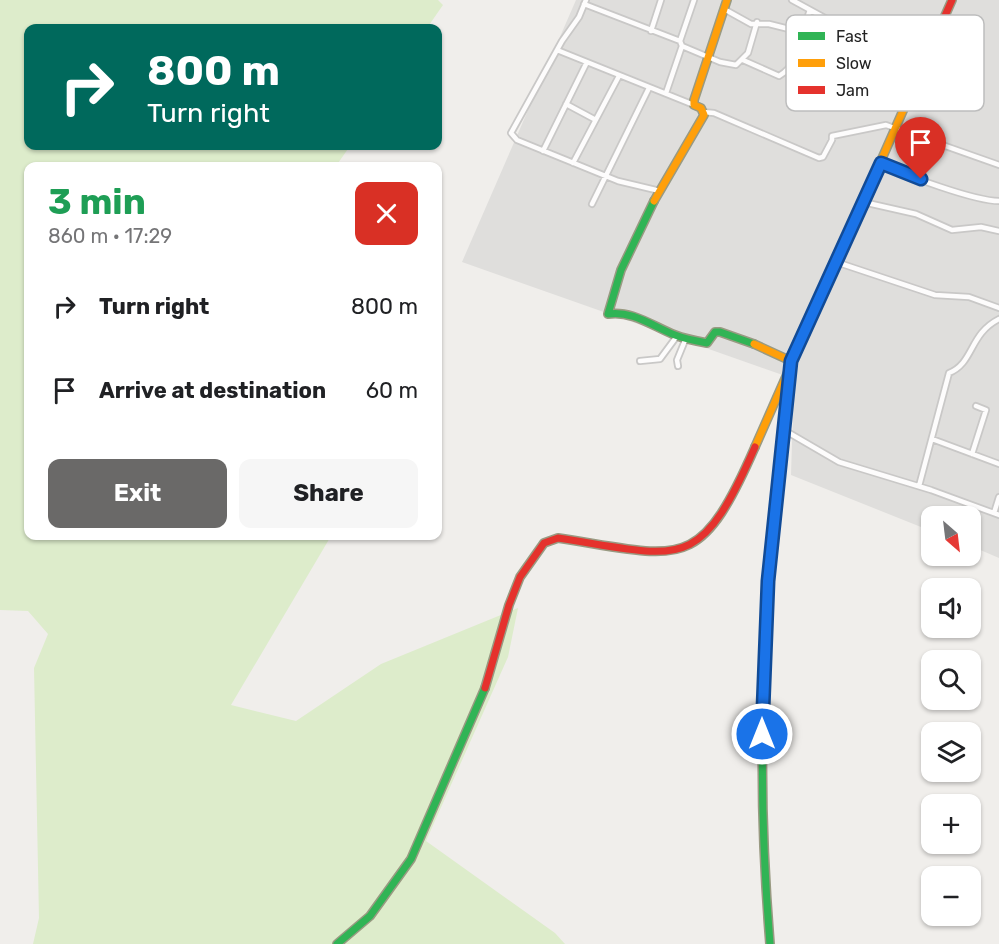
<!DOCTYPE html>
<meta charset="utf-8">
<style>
body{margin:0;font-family:Rubik,sans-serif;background:#f6f6f6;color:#202124;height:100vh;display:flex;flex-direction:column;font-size:22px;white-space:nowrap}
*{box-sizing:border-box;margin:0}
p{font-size:20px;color:#757577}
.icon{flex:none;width:33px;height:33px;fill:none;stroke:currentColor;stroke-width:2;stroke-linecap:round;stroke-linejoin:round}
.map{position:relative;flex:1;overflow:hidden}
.side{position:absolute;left:24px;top:162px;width:418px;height:378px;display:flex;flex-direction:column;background:#fff;border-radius:12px;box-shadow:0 2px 4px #0004}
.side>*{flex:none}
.guide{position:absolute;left:24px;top:24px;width:418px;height:126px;border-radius:12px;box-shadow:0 2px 4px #0004;background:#00695c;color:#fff;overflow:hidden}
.needle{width:39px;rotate:152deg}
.buttons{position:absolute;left:921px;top:506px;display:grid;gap:12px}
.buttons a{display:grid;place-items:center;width:60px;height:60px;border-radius:12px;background:#fff;box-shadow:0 2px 4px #0004;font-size:30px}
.pin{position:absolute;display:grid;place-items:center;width:51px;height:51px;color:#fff;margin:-62px -26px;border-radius:50% 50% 50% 0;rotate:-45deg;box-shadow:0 0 6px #0007}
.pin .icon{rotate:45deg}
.me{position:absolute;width:66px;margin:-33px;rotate:0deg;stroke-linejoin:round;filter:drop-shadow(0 0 4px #0008)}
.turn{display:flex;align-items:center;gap:21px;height:126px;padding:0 24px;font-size:27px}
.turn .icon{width:78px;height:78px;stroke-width:2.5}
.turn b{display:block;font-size:42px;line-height:51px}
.round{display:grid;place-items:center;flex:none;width:63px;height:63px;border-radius:12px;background:#f6f6f6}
.summary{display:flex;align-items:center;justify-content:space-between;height:102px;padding:0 24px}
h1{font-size:36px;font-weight:700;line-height:45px;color:#1e9e55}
.button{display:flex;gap:12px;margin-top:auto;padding:12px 24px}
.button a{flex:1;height:69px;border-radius:12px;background:#6a6968;color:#fff;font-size:24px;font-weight:700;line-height:69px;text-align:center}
.button a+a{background:#f6f6f6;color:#202124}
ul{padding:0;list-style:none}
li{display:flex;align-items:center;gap:18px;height:84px;padding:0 24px}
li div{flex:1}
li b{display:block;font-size:22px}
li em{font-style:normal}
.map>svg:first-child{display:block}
.residential{fill:#dfdedc}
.grass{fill:#ddeccb}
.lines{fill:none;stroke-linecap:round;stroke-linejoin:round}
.street-casing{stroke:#c9c8c7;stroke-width:8}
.fast-casing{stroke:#999a82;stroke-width:10}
.slow-casing{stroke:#999a82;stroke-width:10}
.jam-casing{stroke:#999a82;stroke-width:10}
.street{stroke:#fdfcfc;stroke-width:4.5}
.fast{stroke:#30b455;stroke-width:7}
.slow{stroke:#ff9f0a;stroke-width:7}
.jam{stroke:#e5322d;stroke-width:7}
.route-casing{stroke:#114b97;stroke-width:15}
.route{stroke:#1a73e8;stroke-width:10}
.key{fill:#fff;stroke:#bdbdbd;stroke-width:1.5}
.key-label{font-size:16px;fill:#222}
</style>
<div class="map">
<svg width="999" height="944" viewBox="0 0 999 944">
<rect width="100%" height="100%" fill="#f0eeeb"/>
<path class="residential" d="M576,0H999V558L971,546L970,516H932L931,531L791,475L794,379L462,262Z"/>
<path class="grass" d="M0,0H438L443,5L427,28H28V146H350L336,166H28V536H331L231,705L296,721L381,664L518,608L508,657L426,841L555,933L565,944H33L39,918L34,668L48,634L28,611L0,610Z"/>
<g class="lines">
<defs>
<path id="street" d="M586,0L579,17L562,41L511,133L517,140L618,181L660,191
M792,0L836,24L845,33L922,66
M584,4L680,41
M724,9L751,24H769L801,32L810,31L832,22
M651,31L661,0
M682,46L720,62L736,65L748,53L757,22
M557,50L694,105
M743,60L779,76C801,64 801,33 810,10
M853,75L882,83L910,95
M666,93L682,46L680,41L694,0
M566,104L594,119
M703,112L714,113L819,158L823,157L832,140V136L886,125L999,165
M543,151L587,62
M573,163L619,76
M881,163C903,175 975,201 999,201
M863,202L916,214L952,230L981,227L999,231
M592,204L649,88
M836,262L935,295L969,297L999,308
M640,361L660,359L677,336
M678,366L677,360L686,338
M784,430L839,462L931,490L999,515
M932,439L999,464
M972,454L986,410L976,406
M919,486L949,373C974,363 969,334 999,319
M994,513L999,497"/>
<path id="fast" d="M654,201L621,270L608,314C632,310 654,327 675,335C685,339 696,341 707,343L715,332H720L754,344
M337,944L370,916L411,859L485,688
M770,944C762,845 759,744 767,645C769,616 767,587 770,558"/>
<path id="slow" d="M654,201L704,115L701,108L694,105V100L727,0
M754,344L791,361L770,558
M755,447L920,72"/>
<path id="jam" d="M920,72L952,0
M485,688L509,605L520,577L544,543L558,538C682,557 699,575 755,447"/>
</defs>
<use href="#street" class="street-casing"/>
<use href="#fast" class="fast-casing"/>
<use href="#slow" class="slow-casing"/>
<use href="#jam" class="jam-casing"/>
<use href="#street" class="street"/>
<use href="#fast" class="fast"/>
<use href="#slow" class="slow"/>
<use href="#jam" class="jam"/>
</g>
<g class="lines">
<defs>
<path id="route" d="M762,734L768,581L791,361L881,163L921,179"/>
</defs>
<use href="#route" class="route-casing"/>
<use href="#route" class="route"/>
</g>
<rect x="786" y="15" width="198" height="96" rx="9" class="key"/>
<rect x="798" y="32" width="27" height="8" fill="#30b455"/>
<rect x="798" y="59" width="27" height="8" fill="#ff9f0a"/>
<rect x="798" y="86" width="27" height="8" fill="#e5322d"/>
<g class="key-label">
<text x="836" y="42">Fast</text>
<text x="836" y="69">Slow</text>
<text x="836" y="96">Jam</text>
</g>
</svg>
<div class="buttons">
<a><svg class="needle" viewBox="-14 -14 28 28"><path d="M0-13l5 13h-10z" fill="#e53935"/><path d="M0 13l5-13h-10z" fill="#757577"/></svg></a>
<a><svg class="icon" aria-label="sound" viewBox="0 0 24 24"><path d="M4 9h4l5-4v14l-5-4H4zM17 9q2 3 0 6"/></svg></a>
<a><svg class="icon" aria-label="search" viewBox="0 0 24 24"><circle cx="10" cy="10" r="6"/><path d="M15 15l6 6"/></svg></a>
<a><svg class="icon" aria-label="layers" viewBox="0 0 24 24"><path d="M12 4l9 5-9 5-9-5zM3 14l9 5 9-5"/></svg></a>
<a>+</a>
<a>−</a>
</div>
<div class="pin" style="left:921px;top:179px;background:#d93025"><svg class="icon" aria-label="arrive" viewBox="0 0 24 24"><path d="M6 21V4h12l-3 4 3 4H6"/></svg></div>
<svg class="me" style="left:762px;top:734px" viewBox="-20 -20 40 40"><circle r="17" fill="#1a73e8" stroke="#fff" stroke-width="3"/><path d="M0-11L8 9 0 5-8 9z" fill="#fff"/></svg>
<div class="guide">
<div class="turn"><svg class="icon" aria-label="right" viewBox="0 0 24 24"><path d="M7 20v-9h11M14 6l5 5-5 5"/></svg><div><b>800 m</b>Turn right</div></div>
</div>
<section class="side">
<div class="summary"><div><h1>3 min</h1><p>860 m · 17:29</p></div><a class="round" style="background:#d93025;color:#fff"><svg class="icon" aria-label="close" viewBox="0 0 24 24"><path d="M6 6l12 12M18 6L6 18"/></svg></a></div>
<ul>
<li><svg class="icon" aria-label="right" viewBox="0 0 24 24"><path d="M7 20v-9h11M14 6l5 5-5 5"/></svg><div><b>Turn right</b></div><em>800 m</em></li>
<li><svg class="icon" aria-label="arrive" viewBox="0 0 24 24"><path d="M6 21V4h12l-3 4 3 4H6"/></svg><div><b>Arrive at destination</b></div><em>60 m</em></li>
</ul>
<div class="button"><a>Exit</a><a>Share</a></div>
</section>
</div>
